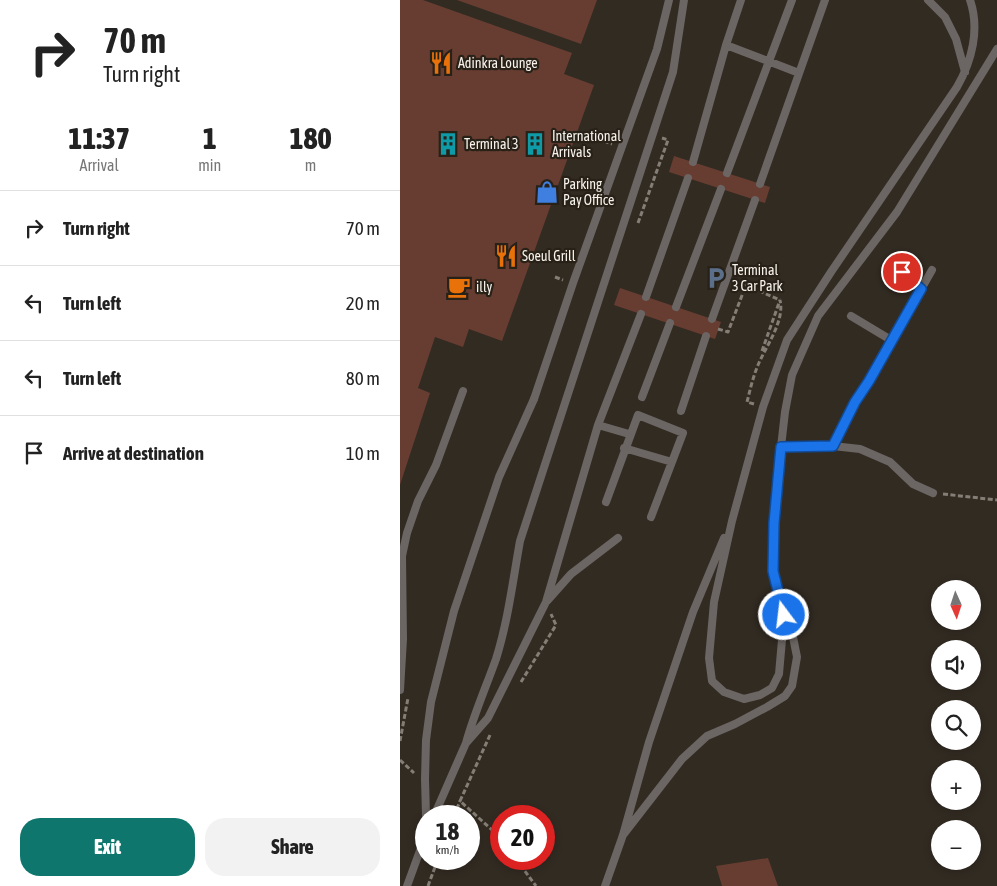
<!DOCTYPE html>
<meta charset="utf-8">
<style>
body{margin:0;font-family:"Asap Condensed",sans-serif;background:#f2f2f2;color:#222;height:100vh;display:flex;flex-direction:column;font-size:19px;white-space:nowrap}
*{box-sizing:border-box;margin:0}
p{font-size:16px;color:#767676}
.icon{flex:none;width:28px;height:28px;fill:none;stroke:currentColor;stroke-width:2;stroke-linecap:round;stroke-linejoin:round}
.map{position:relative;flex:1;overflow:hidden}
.sheet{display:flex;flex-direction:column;background:#fff;width:400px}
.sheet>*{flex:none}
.guide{background:#fff;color:#222;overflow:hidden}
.needle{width:32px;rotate:177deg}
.controls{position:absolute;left:531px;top:580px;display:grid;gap:10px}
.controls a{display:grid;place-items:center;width:50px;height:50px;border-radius:50%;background:#fff;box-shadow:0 2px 8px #0003;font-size:25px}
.speed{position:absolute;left:15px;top:805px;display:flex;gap:10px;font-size:25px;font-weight:700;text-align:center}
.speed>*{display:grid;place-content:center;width:65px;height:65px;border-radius:50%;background:#fff;box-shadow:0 2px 8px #0003;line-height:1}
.speed small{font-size:12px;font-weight:400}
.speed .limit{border:8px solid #d22;background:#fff;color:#111}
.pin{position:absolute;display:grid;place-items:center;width:42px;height:42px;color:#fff;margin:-21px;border:2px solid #fff;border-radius:50%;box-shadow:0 1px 5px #0007}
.me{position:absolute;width:55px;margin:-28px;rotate:345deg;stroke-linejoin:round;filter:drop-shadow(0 0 4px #0008)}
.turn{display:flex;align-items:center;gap:18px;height:105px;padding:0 20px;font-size:22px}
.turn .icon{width:65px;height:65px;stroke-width:2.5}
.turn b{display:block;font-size:35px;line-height:42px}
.eta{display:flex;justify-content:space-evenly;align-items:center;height:85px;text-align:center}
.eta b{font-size:30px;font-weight:800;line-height:35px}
.action{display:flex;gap:10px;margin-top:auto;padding:10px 20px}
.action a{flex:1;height:58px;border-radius:20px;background:#0f766e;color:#fff;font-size:20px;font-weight:800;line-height:58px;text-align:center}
.action a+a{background:#f2f2f2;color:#222}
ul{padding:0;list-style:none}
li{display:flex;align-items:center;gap:15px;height:75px;padding:0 20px;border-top:1px solid #e0e0e0}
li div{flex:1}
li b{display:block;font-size:19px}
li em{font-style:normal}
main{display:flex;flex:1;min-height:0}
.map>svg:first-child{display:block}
.building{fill:#683d31}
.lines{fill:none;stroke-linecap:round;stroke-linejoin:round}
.path{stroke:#847e76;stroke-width:3;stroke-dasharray:5 2.5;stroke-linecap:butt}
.lane{stroke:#6b6563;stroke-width:8}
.lane-bridge{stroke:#6b6563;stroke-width:8}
.route-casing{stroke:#114b97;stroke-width:12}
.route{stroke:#1a73e8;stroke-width:9}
.labels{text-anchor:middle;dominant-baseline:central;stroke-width:4.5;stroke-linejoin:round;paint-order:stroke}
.poi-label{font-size:14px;fill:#f7f3ec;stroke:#282118;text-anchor:start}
</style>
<main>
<section class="sheet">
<div class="guide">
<div class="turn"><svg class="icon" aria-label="right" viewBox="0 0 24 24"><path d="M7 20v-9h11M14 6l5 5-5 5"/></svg><div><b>70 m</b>Turn right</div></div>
</div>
<div class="eta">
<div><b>11:37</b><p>Arrival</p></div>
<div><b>1</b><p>min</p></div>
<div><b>180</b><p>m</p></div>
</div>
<ul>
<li><svg class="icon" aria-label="right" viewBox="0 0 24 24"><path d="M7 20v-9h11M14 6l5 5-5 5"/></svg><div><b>Turn right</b></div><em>70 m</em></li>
<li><svg class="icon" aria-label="left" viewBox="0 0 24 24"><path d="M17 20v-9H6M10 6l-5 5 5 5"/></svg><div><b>Turn left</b></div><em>20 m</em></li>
<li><svg class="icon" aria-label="left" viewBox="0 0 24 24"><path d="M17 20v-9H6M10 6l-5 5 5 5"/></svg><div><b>Turn left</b></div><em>80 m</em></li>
<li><svg class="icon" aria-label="arrive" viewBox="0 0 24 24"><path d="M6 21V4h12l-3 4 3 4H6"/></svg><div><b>Arrive at destination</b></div><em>10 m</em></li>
</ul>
<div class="action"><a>Exit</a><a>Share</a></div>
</section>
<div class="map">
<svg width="597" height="886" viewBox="0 0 597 886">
<rect width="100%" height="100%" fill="#322b22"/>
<path class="building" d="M0,0H23L172,53L164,74L194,85L102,341L69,329L63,347L35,337L18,388L30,393L0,485Z
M57,0H197L181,44Z
M274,156L370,187L365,203L269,172Z
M220,288L321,322L315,339L214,305Z
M368,858L378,886H322L316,866Z"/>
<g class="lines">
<path class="path" d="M204,141L212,144
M238,223L268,140L262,138
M155,277L163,280
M318,329L328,332L346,285L380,300
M362,351L380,300
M354,404L347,402C350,390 353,377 358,365C366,346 385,321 380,300
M543,494L597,500
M121,682L156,625L151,614
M90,735L60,801L101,838
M0,741L8,698
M0,760L14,773
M54,816L60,801
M116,859L136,886
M28,886L38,859"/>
<path class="lane" d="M528,0L545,17L556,39L565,72
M326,45L399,73
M293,162L326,45L341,0
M327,173L392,0
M360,184L425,0
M502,272L521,289
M246,297L288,178
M276,307L321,189
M451,316L491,340
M312,319L355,200
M242,397L270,323
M281,411L306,336
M198,425L229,434
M433,446L455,402L469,381L532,270
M381,447L433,446L460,449L490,462L513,484L533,493
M224,448L272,462
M206,502L238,415L283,433L251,517
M147,601L171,574L218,538
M384,617L379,674L372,688L360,695L344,699L324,692L312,681L309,658L314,602L332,521L363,407L387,340L431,272L557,87C572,61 580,29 570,0
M0,690L3,639L2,556L7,533L18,501L36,465L63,391
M66,743C74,714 86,687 96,659C108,621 113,580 120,541L273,72L284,0
M26,816L25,779L26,740L31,702L54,611L99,477L134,399
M34,816L66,743L88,718L146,602L198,425L241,314
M223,835L282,759L307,736L335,724L367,707L385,696L392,686L397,657L393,637L384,615L373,571L374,523L381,447L385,412L392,375L418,316L497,212L597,49
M7,886L26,834
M205,886L223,835L249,742L293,612L324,538"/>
<path class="lane-bridge" d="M134,399L173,283L257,49L269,0"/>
</g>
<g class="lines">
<defs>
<path id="route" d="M384,615L373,571L374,523L381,447L433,446L455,402L469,381L521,289L502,272"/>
</defs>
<use href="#route" class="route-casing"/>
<use href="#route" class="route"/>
</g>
<defs>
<symbol id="restaurant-bare" viewBox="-9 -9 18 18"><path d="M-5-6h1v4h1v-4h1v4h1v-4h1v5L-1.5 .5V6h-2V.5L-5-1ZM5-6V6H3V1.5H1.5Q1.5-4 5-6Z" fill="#e8710a" stroke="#282118" stroke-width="2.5" paint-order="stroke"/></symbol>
<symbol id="building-bare" viewBox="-9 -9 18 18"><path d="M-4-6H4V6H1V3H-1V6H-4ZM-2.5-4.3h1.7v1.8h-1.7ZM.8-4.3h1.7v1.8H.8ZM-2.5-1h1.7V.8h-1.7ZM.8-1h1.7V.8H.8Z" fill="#0f9aa8" stroke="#282118" stroke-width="2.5" paint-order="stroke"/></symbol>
<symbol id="shop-bare" viewBox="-9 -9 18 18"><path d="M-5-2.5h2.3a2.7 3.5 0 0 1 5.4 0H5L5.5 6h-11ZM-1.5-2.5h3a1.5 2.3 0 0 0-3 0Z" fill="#3f7fe0" stroke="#282118" stroke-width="2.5" paint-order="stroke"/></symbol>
<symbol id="parking-bare" viewBox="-9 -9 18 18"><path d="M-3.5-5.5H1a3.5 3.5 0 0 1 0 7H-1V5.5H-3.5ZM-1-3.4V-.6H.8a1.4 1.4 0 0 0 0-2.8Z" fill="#5c6f8a" stroke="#282118" stroke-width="2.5" paint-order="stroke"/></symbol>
<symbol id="cafe-bare" viewBox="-9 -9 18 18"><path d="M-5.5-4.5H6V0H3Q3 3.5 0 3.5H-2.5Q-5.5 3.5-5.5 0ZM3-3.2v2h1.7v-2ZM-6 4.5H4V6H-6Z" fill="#e8710a" stroke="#282118" stroke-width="2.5" paint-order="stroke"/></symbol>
</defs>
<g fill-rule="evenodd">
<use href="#restaurant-bare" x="25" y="47" width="32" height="32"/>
<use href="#building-bare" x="32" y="128" width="32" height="32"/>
<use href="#building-bare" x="119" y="128" width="32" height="32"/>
<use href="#shop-bare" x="131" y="176" width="32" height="32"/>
<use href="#restaurant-bare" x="90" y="240" width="32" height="32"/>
<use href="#parking-bare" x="300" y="262" width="32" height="32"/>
<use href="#cafe-bare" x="43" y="271" width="32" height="32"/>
</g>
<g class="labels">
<g class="poi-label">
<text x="58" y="63">Adinkra Lounge</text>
<text x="152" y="136">International<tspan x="152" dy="16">Arrivals</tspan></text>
<text x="64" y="144">Terminal 3</text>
<text x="163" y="184">Parking<tspan x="163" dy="16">Pay Office</tspan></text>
<text x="122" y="256">Soeul Grill</text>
<text x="332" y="270">Terminal<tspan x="332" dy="16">3 Car Park</tspan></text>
<text x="76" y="287">illy</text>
</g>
</g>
</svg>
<div class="controls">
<a><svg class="needle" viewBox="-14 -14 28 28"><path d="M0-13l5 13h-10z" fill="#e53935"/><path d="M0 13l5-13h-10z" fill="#767676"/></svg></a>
<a><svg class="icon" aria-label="sound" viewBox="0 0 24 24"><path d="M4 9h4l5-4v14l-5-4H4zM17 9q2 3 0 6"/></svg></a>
<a><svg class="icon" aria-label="search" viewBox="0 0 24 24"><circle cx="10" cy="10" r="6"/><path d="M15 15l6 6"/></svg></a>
<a>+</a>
<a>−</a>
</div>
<div class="speed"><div>18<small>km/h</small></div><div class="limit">20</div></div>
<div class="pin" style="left:502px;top:272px;background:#d93025"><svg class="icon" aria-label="arrive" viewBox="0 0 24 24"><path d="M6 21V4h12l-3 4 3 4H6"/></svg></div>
<svg class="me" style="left:384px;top:615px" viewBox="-20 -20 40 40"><circle r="17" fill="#1a73e8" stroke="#fff" stroke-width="3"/><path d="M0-11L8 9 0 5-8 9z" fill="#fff"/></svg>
</div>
</main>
